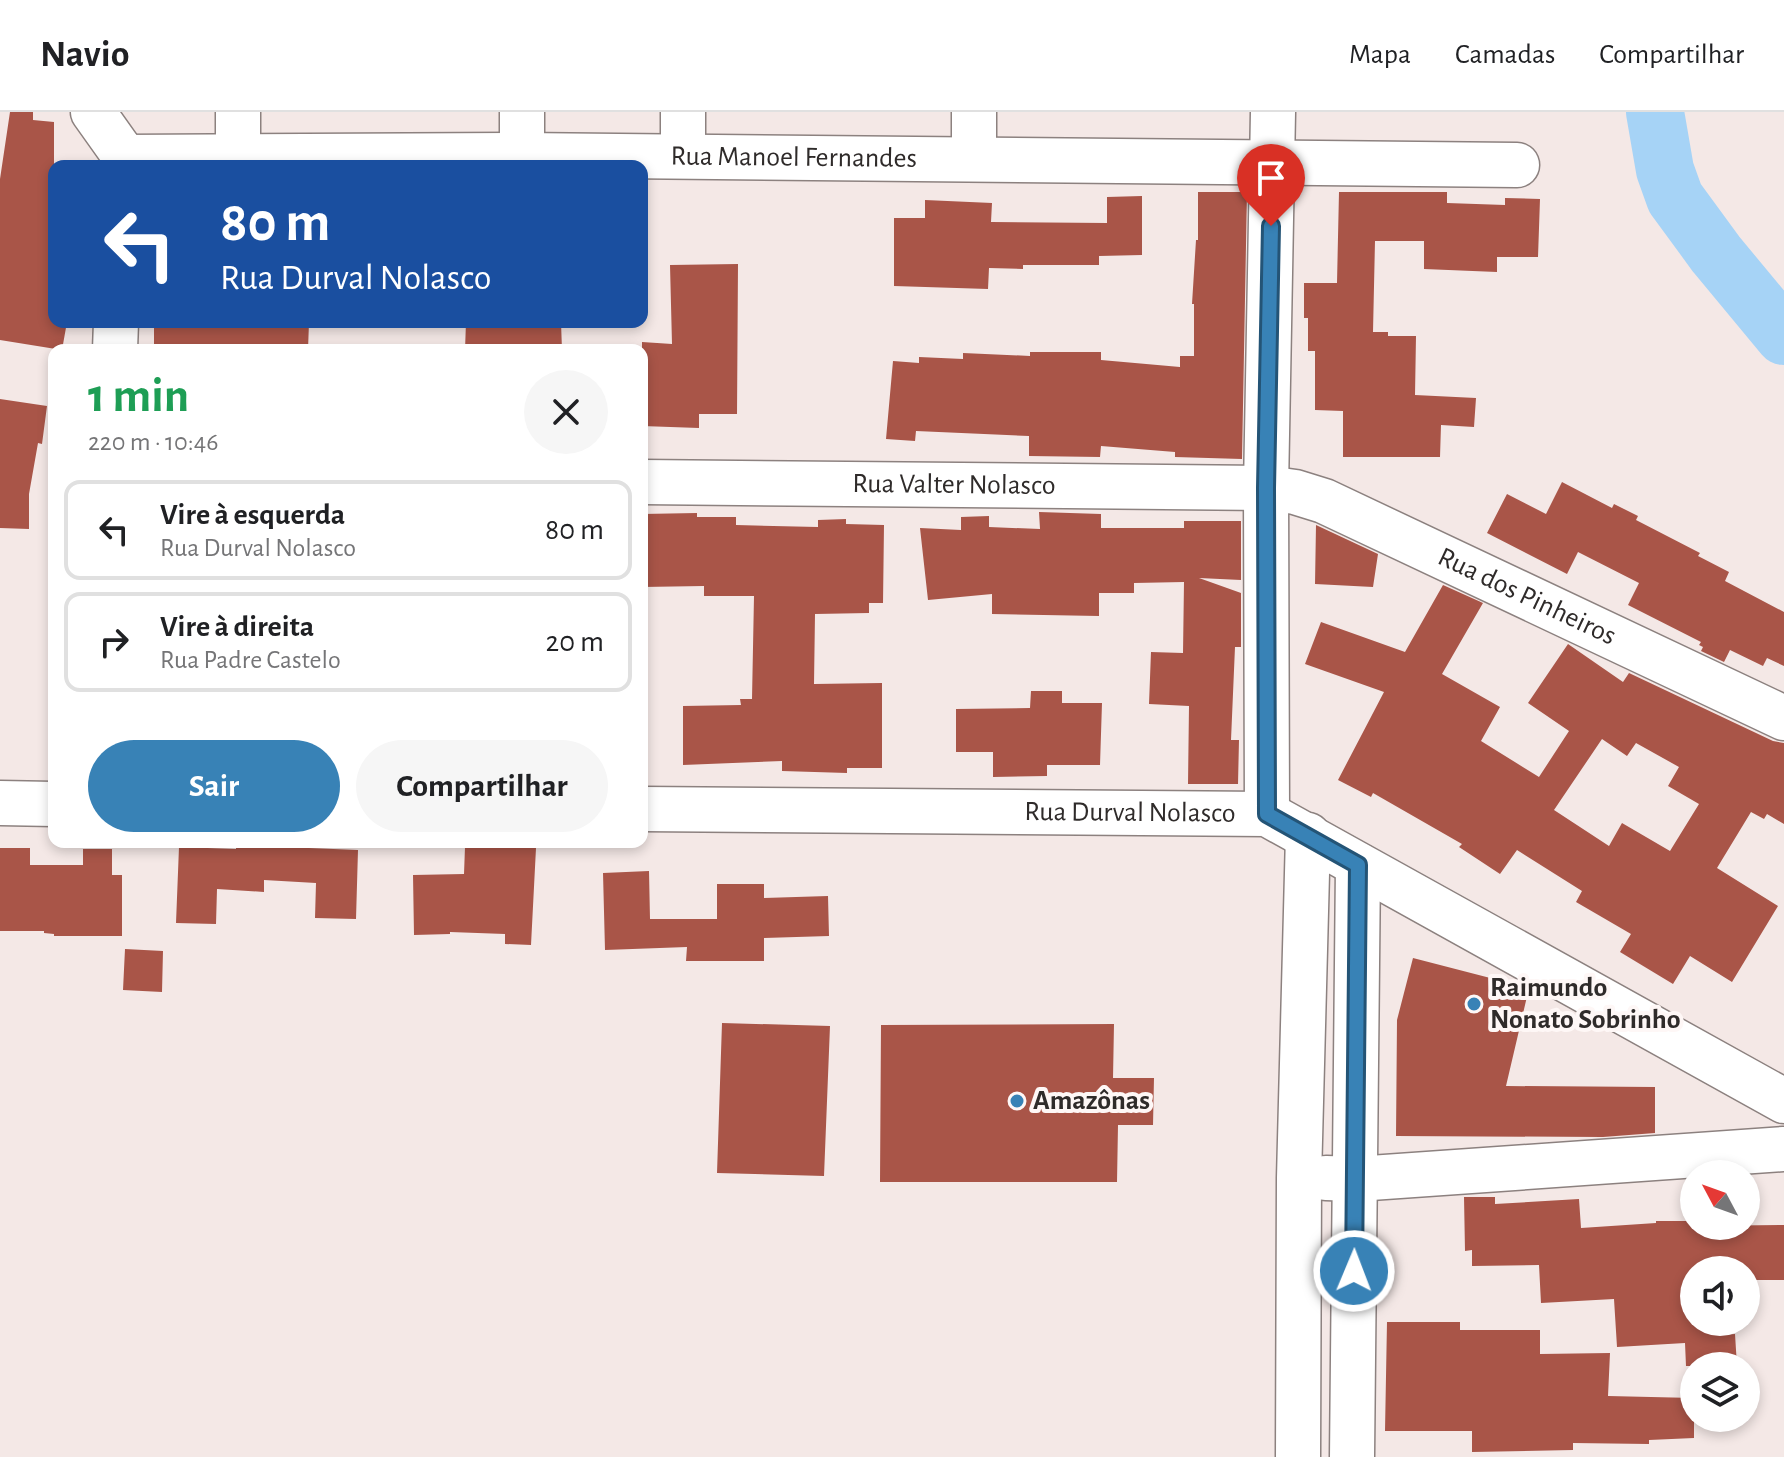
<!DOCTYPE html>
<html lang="pt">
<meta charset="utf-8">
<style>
body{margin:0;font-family:"Alegreya Sans",sans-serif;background:#f6f6f6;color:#202124;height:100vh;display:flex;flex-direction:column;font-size:30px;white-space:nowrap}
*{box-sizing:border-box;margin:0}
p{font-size:26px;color:#757577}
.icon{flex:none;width:44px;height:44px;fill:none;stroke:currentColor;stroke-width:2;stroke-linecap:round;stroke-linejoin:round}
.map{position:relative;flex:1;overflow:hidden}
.side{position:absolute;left:48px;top:232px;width:600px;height:504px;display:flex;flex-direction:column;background:#fff;border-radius:16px;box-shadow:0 4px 12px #0003}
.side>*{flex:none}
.top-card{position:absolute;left:48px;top:48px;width:600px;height:168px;border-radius:16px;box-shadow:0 4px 12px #0003;background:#1a4fa0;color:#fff;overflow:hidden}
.needle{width:52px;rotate:311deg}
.buttons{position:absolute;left:1680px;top:1048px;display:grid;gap:16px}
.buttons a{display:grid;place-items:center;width:80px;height:80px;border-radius:50%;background:#fff;box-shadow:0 4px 12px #0003;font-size:40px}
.pin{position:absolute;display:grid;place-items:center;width:68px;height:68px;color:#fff;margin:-82px -34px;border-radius:50% 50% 50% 0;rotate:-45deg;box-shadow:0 0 8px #0007}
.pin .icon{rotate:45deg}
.me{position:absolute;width:88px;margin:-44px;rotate:1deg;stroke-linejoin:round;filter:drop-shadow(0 0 6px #0008)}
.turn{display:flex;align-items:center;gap:28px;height:168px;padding:0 40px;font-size:36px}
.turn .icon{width:104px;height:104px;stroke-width:2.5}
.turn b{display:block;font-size:56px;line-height:68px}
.round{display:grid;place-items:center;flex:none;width:84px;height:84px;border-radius:42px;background:#f6f6f6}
.headline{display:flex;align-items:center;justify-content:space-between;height:136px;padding:0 40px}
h1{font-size:48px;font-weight:700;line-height:60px;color:#1e9e55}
.primary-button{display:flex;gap:16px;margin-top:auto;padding:16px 40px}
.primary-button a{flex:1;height:92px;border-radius:48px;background:#3882b6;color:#fff;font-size:32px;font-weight:700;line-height:92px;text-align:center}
.primary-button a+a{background:#f6f6f6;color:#202124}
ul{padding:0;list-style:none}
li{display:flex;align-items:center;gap:24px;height:100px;margin:0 16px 12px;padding:0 24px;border:4px solid #e0e0e0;border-radius:16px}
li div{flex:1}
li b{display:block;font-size:30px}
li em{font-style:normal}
header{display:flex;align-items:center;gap:48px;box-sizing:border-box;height:112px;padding:0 40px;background:#fff;border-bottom:2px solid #e0e0e0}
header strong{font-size:38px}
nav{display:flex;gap:44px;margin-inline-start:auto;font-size:28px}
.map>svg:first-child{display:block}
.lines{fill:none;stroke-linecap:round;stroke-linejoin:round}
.river{stroke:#a6d3f6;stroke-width:58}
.building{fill:#a95548;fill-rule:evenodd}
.minor-casing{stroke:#8c817f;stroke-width:47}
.minor{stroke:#fff;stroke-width:44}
.route-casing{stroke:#245476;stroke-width:20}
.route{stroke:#3882b6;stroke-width:14}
.poi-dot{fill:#3882b6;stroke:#fef7f6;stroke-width:3}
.labels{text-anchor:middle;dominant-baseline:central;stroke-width:8;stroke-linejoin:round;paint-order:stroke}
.street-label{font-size:28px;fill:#2f2b2a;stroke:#fef7f6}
.poi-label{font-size:28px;font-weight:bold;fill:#2f2b2a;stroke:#fef7f6;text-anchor:start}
</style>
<header>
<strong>Navio</strong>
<nav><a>Mapa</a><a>Camadas</a><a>Compartilhar</a></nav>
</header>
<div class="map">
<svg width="1784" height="1345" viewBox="0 0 1784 1345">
<rect width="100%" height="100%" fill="#f4e8e6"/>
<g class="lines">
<path class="river" d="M1655,0L1665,58L1675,86L1716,142L1784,224"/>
</g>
<path class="building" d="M10,0H33V8L54,10V210H67L62,238L0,228V67Z
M1198,80H1247L1242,347L1175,345V340L1101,334L1100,345L1029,344V324L916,319L915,329L886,327L893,249L919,251V245L963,247V241L1030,244V240H1101V248L1180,255V244H1194V192H1192L1196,128H1198Z
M1339,80H1447V91L1505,93V86L1540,87L1538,145H1497V160L1424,157V129H1375L1373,220H1388V224H1416L1415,283L1476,286L1474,315L1441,313L1440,345H1343V299L1315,298V239H1308V206H1304V171H1337Z
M1142,84V143L1099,144V153H1023V157L989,156L988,177L894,174V106H925V88L992,91L991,110L1107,111V85Z
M738,152L737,302H699V316L642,314V230L672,232L670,153Z
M170,210L281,213V210H309L308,238L154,235V212H170Z
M466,210H561L562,238H465Z
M0,287L47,294L42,332L38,331L29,382V417L0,416Z
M1562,370L1612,396L1614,392L1638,404L1636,408L1700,441L1698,444L1729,460L1725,469L1784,500V554L1767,546L1763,554L1730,538L1724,550L1701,539L1703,535L1699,533L1701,530L1628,493L1639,471L1578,440L1567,462L1487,421L1507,382L1546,402Z
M1039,400L1101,402V416H1184V409H1241V468L1199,466L1241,481V535H1235L1231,628H1239L1238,672H1188L1189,594L1149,592L1151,540L1183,541L1184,470L1134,471V481H1099V504L992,502V482L928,488L920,416L961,418V405L989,404V415L1040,417Z
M697,401V405H736V413L818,415V408L846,407V412L884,413L883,491H869V501L815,502L814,572L882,571V656H847V661L782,659V649L683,653V594L741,593L740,587H752L754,484H704V474L642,475V402Z
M1316,413L1378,442L1373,475L1315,472Z
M1443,473L1483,491L1442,562L1500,595L1481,629L1539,665L1569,619L1528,591L1568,532L1623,570L1629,561L1773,629L1784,631V712L1767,702L1764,707L1751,700L1717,756L1778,794L1732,870L1690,844L1673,872L1620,840L1631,822L1576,790L1582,779L1517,738L1500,762L1459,735L1462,732L1373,681L1371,685L1338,668L1384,580L1305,552L1321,510L1405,540ZM1602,627L1627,644L1636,631L1679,655L1668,674L1699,692L1670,739L1622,711L1609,734L1554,698Z
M1031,579H1062V591H1102L1100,653H1047V664L993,665V640H956V597L1030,596Z
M236,731L285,733V731L309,732V736L358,738L356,807L315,806L316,771L264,768V780L217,777L216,812L176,811L179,735L236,737Z
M465,735L536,736L531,833L505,832V822L450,820V822L414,823L413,763L464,762Z
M0,736H30V753H83V737H112V763H122V824H54V822L44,821V819H0Z
M649,759L650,807H717V772H764V786L828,784L829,824L764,826V849H686L687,835L605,838L603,761Z
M125,837L163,839L162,880L123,878Z
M1413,846L1529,876L1506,974L1655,975V1021L1603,1025L1396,1024L1397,908Z
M722,911L830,914L824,1064L717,1061Z
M1114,912L1113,966H1154L1153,1013H1118L1117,1070H880L881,913Z
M1464,1085H1495V1092L1579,1087L1581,1116L1656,1111V1109H1694V1114L1784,1113V1168H1746V1158H1694V1210H1721V1223L1735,1222L1737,1254H1686L1685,1231L1617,1235L1614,1187L1541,1191L1539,1153L1472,1154V1138L1465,1139Z
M1387,1210H1460V1218H1540V1242L1610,1241L1608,1284L1694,1286V1326L1649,1328V1332L1573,1331V1338L1472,1340V1319H1385Z"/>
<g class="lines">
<defs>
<g id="minor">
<path id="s1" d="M93,0L125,45L522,43L1517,53"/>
<path d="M238,43V0"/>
<path d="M522,43V0"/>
<path d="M683,44V0"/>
<path d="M974,46V0"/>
<path d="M115,238L116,210"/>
<path id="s2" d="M642,370L1266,376L1295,380L1324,389L1784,606"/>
<path d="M0,691L54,692"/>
<path id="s3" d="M642,697L1267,702L1784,989"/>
<path d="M1267,702L1266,376L1273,0"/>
<path d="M1326,1066L1356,1067L1784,1037"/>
<path d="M1298,1345L1299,1066L1308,723"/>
<path d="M1352,1345L1358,753"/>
</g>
</defs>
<use href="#minor" class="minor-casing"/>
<use href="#minor" class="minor"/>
</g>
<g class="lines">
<defs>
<path id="route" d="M1271,114L1266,376L1267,702L1358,753L1354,1159"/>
</defs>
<use href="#route" class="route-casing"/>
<use href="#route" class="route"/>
</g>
<g class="poi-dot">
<circle cx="1474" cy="892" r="8"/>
<circle cx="1017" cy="989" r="8"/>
</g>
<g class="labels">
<g class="street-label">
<text stroke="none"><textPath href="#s1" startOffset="724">Rua Manoel Fernandes</textPath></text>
<text stroke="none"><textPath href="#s2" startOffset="312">Rua Valter Nolasco</textPath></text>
<text stroke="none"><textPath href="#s2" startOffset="908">Rua dos Pinheiros</textPath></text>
<text stroke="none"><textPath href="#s3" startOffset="488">Rua Durval Nolasco</textPath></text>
</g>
<g class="poi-label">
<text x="1490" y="876">Raimundo<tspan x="1490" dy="32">Nonato Sobrinho</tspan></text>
<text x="1033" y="989">Amazônas</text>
</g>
</g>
</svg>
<div class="buttons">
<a><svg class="needle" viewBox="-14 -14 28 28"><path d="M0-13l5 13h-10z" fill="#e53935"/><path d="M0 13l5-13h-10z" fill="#757577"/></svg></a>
<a><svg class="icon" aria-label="sound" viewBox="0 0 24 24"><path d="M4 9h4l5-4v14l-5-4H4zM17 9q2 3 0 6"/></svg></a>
<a><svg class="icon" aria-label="layers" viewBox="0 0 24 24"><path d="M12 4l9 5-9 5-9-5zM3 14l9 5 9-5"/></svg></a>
</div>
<div class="pin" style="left:1271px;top:114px;background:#d93025"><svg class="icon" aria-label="arrive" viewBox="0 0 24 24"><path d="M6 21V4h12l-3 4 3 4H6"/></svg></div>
<svg class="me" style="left:1354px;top:1159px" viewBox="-20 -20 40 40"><circle r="17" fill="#3882b6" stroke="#fff" stroke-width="3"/><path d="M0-11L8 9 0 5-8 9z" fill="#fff"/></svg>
<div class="top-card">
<div class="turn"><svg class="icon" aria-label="left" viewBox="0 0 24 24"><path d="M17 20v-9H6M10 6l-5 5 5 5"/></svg><div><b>80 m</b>Rua Durval Nolasco</div></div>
</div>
<section class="side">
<div class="headline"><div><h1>1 min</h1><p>220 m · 10:46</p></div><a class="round"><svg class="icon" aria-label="close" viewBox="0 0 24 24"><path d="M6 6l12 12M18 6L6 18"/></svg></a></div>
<ul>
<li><svg class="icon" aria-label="left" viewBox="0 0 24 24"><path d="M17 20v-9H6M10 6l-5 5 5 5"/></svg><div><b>Vire à esquerda</b><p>Rua Durval Nolasco</p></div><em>80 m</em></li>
<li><svg class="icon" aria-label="right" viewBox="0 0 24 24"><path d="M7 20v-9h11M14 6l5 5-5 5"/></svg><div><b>Vire à direita</b><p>Rua Padre Castelo</p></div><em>20 m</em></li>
</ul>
<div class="primary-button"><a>Sair</a><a>Compartilhar</a></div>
</section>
</div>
